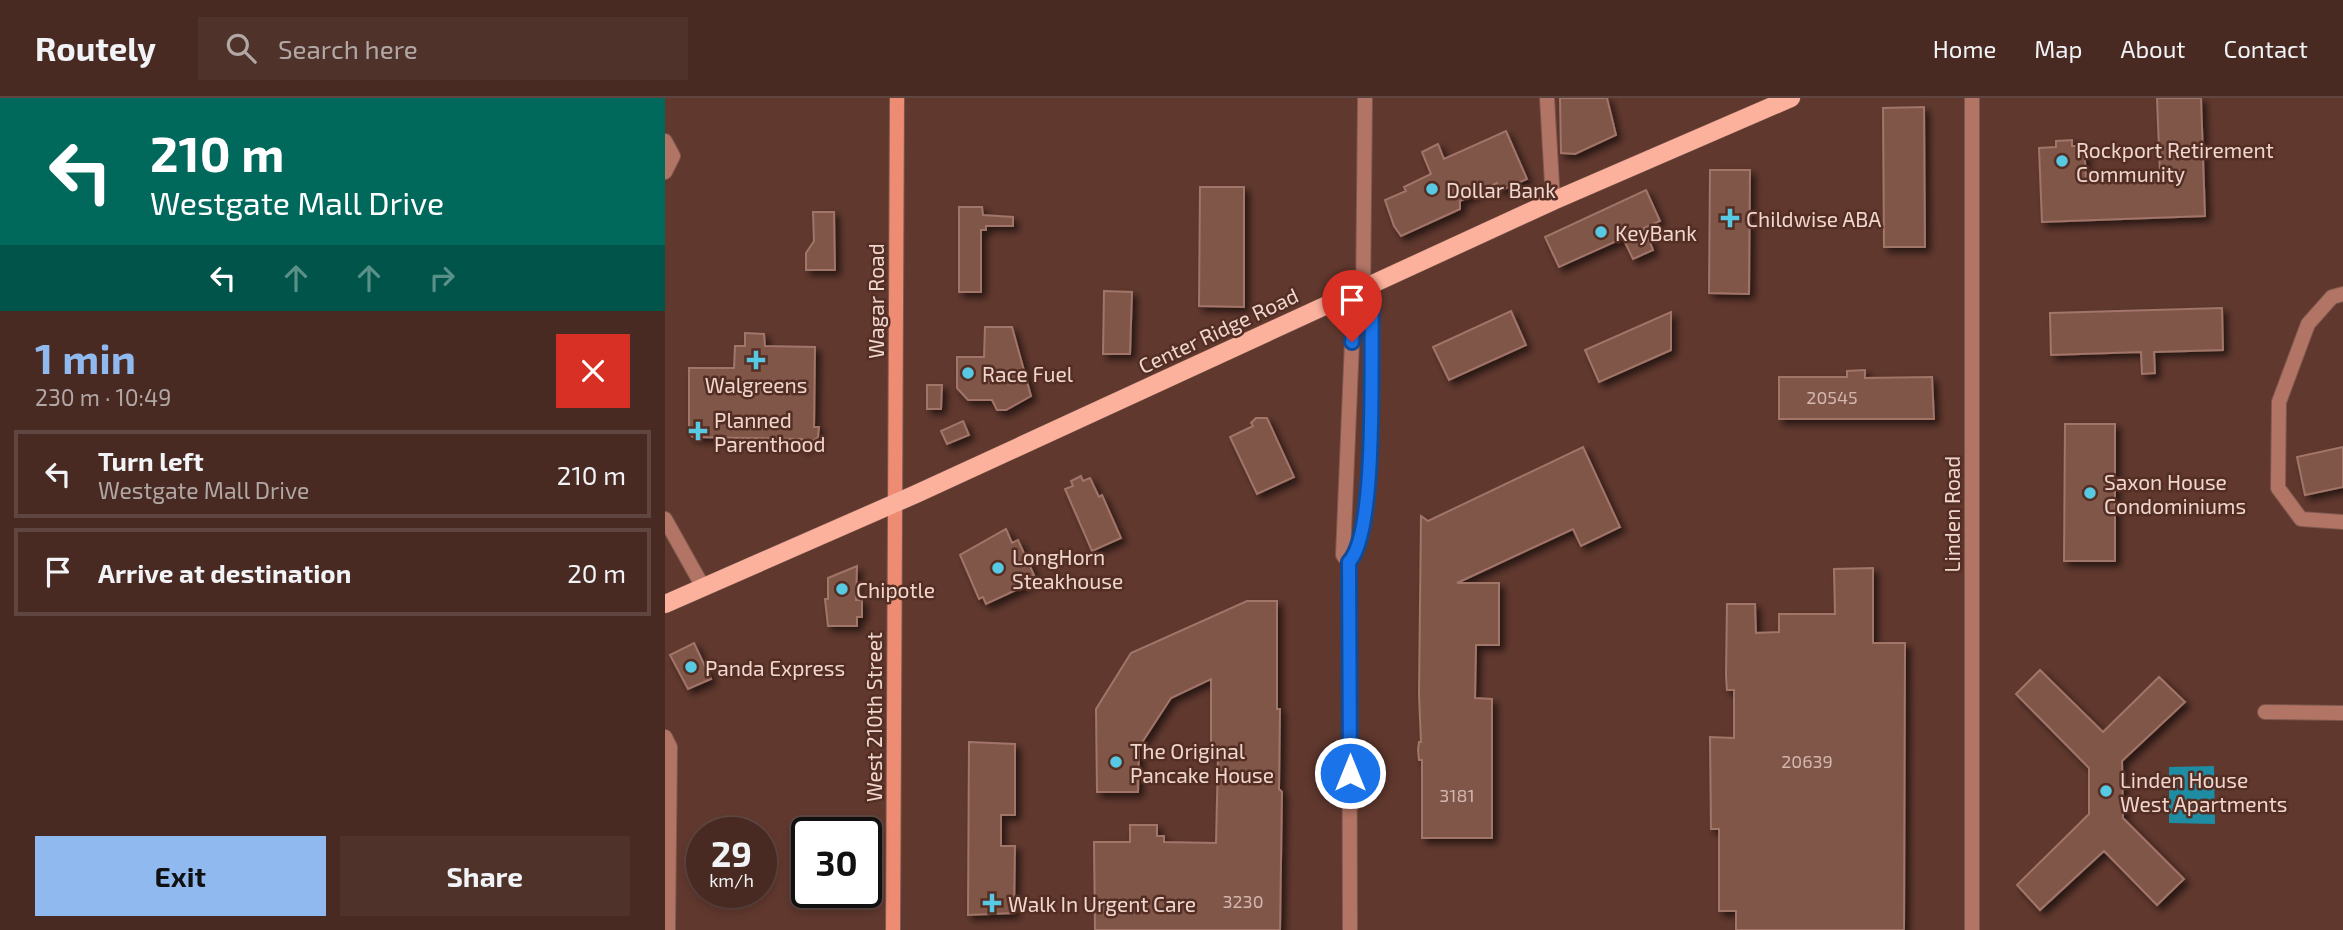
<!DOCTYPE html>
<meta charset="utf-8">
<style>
body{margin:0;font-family:"Exo 2",sans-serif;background:#4f322a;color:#f1f3f6;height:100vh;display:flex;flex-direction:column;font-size:26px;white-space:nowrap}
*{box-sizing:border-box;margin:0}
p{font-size:23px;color:#b1a7a5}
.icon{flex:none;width:38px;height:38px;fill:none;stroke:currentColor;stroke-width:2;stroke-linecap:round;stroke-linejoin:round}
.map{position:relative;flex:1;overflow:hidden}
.side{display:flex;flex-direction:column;background:#482a22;width:665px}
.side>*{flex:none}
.hud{background:#00695c;color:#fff;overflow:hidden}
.speed{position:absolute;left:21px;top:719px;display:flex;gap:14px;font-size:35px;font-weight:700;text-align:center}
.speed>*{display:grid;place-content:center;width:91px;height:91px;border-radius:50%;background:#482a22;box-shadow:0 4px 10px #0003,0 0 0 2px #604640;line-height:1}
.speed small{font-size:18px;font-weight:400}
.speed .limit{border:4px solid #111;border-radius:10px;background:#fff;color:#111}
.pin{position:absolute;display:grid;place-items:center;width:60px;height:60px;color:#fff;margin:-72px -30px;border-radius:50% 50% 50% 0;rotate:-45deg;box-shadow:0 0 7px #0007}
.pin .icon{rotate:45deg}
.me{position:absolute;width:77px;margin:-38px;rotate:0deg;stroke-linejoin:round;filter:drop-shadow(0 0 5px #0008)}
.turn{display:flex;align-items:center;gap:24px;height:147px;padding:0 35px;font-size:32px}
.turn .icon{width:91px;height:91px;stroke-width:2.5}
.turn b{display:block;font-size:49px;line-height:60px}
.lanes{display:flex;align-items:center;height:66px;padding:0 35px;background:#0003;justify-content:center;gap:35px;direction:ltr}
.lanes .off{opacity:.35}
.round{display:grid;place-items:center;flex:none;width:74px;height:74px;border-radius:0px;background:#4f322a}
.headline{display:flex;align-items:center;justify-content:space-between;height:119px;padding:0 35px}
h1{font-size:42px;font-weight:700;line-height:52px;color:#90b9f0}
.button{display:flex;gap:14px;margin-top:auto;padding:14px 35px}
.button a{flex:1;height:80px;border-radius:0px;background:#90b9f0;color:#111;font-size:28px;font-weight:700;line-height:80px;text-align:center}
.button a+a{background:#4f322a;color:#f1f3f6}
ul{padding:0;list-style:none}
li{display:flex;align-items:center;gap:21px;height:88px;margin:0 14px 10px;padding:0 21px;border:4px solid #604640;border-radius:0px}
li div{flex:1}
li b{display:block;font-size:26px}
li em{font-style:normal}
header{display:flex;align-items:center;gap:42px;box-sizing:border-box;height:98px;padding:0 35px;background:#482a22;border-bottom:2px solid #604640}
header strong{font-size:33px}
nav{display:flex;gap:38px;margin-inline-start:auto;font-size:24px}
.search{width:490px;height:63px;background:#4f322a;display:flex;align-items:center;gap:18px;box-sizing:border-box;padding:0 24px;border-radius:0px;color:#b1a7a5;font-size:26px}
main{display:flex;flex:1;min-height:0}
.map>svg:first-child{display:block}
.water{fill:#1e8ca3}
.building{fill:#80564a;stroke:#a17468;stroke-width:2;filter:url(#shadow)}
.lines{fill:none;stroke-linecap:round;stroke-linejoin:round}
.street-casing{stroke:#7d584e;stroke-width:16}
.secondary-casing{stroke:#7d584e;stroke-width:16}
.primary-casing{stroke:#7d584e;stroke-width:19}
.street{stroke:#b27464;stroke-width:14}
.secondary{stroke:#ed8c73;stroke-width:14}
.primary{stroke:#fcb19d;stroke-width:18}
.route-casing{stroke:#114b97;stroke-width:18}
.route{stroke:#1a73e8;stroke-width:12}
.poi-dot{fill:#58c9e3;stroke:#542e23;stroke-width:2.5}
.labels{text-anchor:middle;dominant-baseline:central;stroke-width:5;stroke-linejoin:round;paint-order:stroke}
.number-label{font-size:18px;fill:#d3b6ae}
.poi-label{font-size:21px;fill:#efd6cf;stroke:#542e23;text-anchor:start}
.street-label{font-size:21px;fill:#efd6cf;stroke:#542e23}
</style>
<header>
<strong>Routely</strong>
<div class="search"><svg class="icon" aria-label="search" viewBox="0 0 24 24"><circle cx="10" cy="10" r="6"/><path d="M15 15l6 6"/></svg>Search here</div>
<nav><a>Home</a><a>Map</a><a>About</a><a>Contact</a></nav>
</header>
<main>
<section class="side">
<div class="hud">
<div class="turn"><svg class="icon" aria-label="left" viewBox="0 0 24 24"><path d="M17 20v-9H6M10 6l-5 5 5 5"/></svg><div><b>210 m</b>Westgate Mall Drive</div></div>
<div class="lanes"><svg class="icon" aria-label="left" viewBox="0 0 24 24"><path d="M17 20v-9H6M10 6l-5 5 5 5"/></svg><svg class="icon off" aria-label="ahead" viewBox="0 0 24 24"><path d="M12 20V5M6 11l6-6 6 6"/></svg><svg class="icon off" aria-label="ahead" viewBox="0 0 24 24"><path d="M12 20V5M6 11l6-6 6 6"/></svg><svg class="icon off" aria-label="right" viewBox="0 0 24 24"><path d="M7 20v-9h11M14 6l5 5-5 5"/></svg></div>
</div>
<div class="headline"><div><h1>1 min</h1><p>230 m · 10:49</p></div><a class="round" style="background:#d93025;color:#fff"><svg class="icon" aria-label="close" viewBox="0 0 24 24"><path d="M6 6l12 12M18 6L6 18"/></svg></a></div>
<ul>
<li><svg class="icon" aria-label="left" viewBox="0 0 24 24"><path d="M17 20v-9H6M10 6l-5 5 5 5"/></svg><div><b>Turn left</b><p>Westgate Mall Drive</p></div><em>210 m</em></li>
<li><svg class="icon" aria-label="arrive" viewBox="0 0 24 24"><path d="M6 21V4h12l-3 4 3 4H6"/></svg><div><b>Arrive at destination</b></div><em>20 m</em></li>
</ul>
<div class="button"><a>Exit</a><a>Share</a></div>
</section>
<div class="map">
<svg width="1678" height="832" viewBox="0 0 1678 832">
<defs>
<filter id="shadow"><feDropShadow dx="4.5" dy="4.5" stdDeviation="3.5" flood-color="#0009"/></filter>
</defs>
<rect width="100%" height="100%" fill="#60382e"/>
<path class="water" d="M1549,668L1550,726L1504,725V669Z"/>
<path class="building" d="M895,0H942L951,37L910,56L896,55Z
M1492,0H1536L1540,118L1377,124L1374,50L1391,49V43L1407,42V48H1419L1421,79L1495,76Z
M1259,9L1260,149H1219L1218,10Z
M841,33L862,81L835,93L832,85L795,103V111L736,138L729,128L720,102L741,93L739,89L766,76L757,54L773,46L779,61Z
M1045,72H1085L1084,196L1044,195Z
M535,89H579V209L534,208Z
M981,92L995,123L979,130L988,152L968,161L958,140L894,169L880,139Z
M294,109H317L318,117L348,119V128H321V132H316V194H294Z
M148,114H169L170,172H141V155L149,143Z
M439,193L467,194L465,256H438Z
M1557,210L1558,252L1489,254L1490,275L1477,276L1476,254L1386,257L1385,215Z
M846,213L861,247L784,282L768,249Z
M1006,214V252L934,284L920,252Z
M320,229H347L366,298L341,312H332L327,302H303L292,290V259H319Z
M80,235L99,236L100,248L150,249L149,329H154L153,339L137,351V341L28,339L24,335V270H69L70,248H80Z
M1200,272V280L1267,279L1269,321H1114V279H1182V273Z
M262,287H277L276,311H262Z
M591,320H602L629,379L592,396L565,339L588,328L586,325Z
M298,323L304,337L282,346L276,333Z
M1400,326H1450V463H1399Z
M918,349L955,429L916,448L908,431L792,485H834V547H811L810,600L827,601V740H757V662H754L753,652L754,644H756L754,597L756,418L763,423Z
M1678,349V389L1640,397L1632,359Z
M416,378L418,383L425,380L434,399L437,397L456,440L427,453L400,391L408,388L406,383Z
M341,431L347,445L353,442L369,477L363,480L366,485L321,506L318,499L314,501L295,457Z
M192,468L191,502H197V519H192V528H163L160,501H163V480Z
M1208,470V545H1240L1239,832H1071V813H1054V731H1046L1045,639L1069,640V592H1062L1061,578L1062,506H1090L1091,535L1114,534V516H1170L1169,471Z
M582,503H612V611H615L614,691L617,694L615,832H430L429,744H465V727H492V738H499V744L551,745L553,659H546V581L506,600L474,649L473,694H432L431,611L466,555Z
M29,545L46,581L23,591L5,557Z
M1375,572L1438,634L1494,579L1520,604L1457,663L1458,720L1519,781L1492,807L1439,753L1375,812L1352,787L1424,716V670L1351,596Z
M304,644L350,646V717H336V748H350L349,815L303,817Z"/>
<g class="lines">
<defs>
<path id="street" d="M882,0L888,103
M1307,0V832
M0,43L8,58L0,74
M1678,196L1667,199L1643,226L1614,304L1613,390L1636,421L1678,424
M698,203L707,209C706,257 713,434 684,464L678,457L688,220L691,210L698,203L700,0
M0,421L38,489
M684,464L685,832
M1600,614L1678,615
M0,639L5,649L3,832"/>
<path id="secondary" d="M228,832L232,0"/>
<path id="primary" d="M0,506L251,396L888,103L1126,0"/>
</defs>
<use href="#street" class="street-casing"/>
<use href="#secondary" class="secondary-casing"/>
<use href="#primary" class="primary-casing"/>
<use href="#street" class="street"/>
<use href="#secondary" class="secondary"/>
<use href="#primary" class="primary"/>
</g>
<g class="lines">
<defs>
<path id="route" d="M685,675L684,464C713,434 705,257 707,209L698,202L691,210L687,244"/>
</defs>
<use href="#route" class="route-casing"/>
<use href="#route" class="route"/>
</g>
<g class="poi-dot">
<circle cx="1397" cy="63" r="7"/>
<circle cx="767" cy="91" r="7"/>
<path d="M1061.5 109.5h7v7h7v7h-7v7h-7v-7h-7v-7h7z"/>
<circle cx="936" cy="134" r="7"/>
<path d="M87.5 251.5h7v7h7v7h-7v7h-7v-7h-7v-7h7z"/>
<circle cx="303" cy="275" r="7"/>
<path d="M29.5 322.5h7v7h7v7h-7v7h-7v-7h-7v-7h7z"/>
<circle cx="1425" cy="395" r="7"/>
<circle cx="333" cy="470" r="7"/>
<circle cx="177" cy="491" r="7"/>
<circle cx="26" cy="569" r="7"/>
<circle cx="451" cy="664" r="7"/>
<circle cx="1441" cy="693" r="7"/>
<path d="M323.5 794.5h7v7h7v7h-7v7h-7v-7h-7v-7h7z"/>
</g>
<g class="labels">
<g class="number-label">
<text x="1167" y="299">20545</text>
<text x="1142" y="663">20639</text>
<text x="792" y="697">3181</text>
<text x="578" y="803">3230</text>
</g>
<g class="poi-label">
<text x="1411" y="51">Rockport Retirement<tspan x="1411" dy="24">Community</tspan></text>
<text x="781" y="91">Dollar Bank</text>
<text x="1081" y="120">Childwise ABA</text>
<text x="950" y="134">KeyBank</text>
<text x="317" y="275">Race Fuel</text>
<text x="91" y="286" text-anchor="middle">Walgreens</text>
<text x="49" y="321">Planned<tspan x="49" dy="24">Parenthood</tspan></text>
<text x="1439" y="383">Saxon House<tspan x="1439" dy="24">Condominiums</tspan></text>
<text x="347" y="458">LongHorn<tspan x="347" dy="24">Steakhouse</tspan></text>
<text x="191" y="491">Chipotle</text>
<text x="40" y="569">Panda Express</text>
<text x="465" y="652">The Original<tspan x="465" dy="24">Pancake House</tspan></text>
<text x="1455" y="681">Linden House<tspan x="1455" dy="24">West Apartments</tspan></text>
<text x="343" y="805">Walk In Urgent Care</text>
</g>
<g class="street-label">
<text transform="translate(210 203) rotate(-90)">Wagar Road</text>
<text transform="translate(553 232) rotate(-25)">Center Ridge Road</text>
<text transform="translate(1286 416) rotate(-90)">Linden Road</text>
<text transform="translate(208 619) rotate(-90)">West 210th Street</text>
</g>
</g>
</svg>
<div class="speed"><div>29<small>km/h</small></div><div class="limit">30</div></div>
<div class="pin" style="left:687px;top:244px;background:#d93025"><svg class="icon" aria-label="arrive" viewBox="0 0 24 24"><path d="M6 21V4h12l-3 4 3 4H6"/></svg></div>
<svg class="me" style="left:685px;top:675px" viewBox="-20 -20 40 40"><circle r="17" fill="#1a73e8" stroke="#fff" stroke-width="3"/><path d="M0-11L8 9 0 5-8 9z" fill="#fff"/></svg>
</div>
</main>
